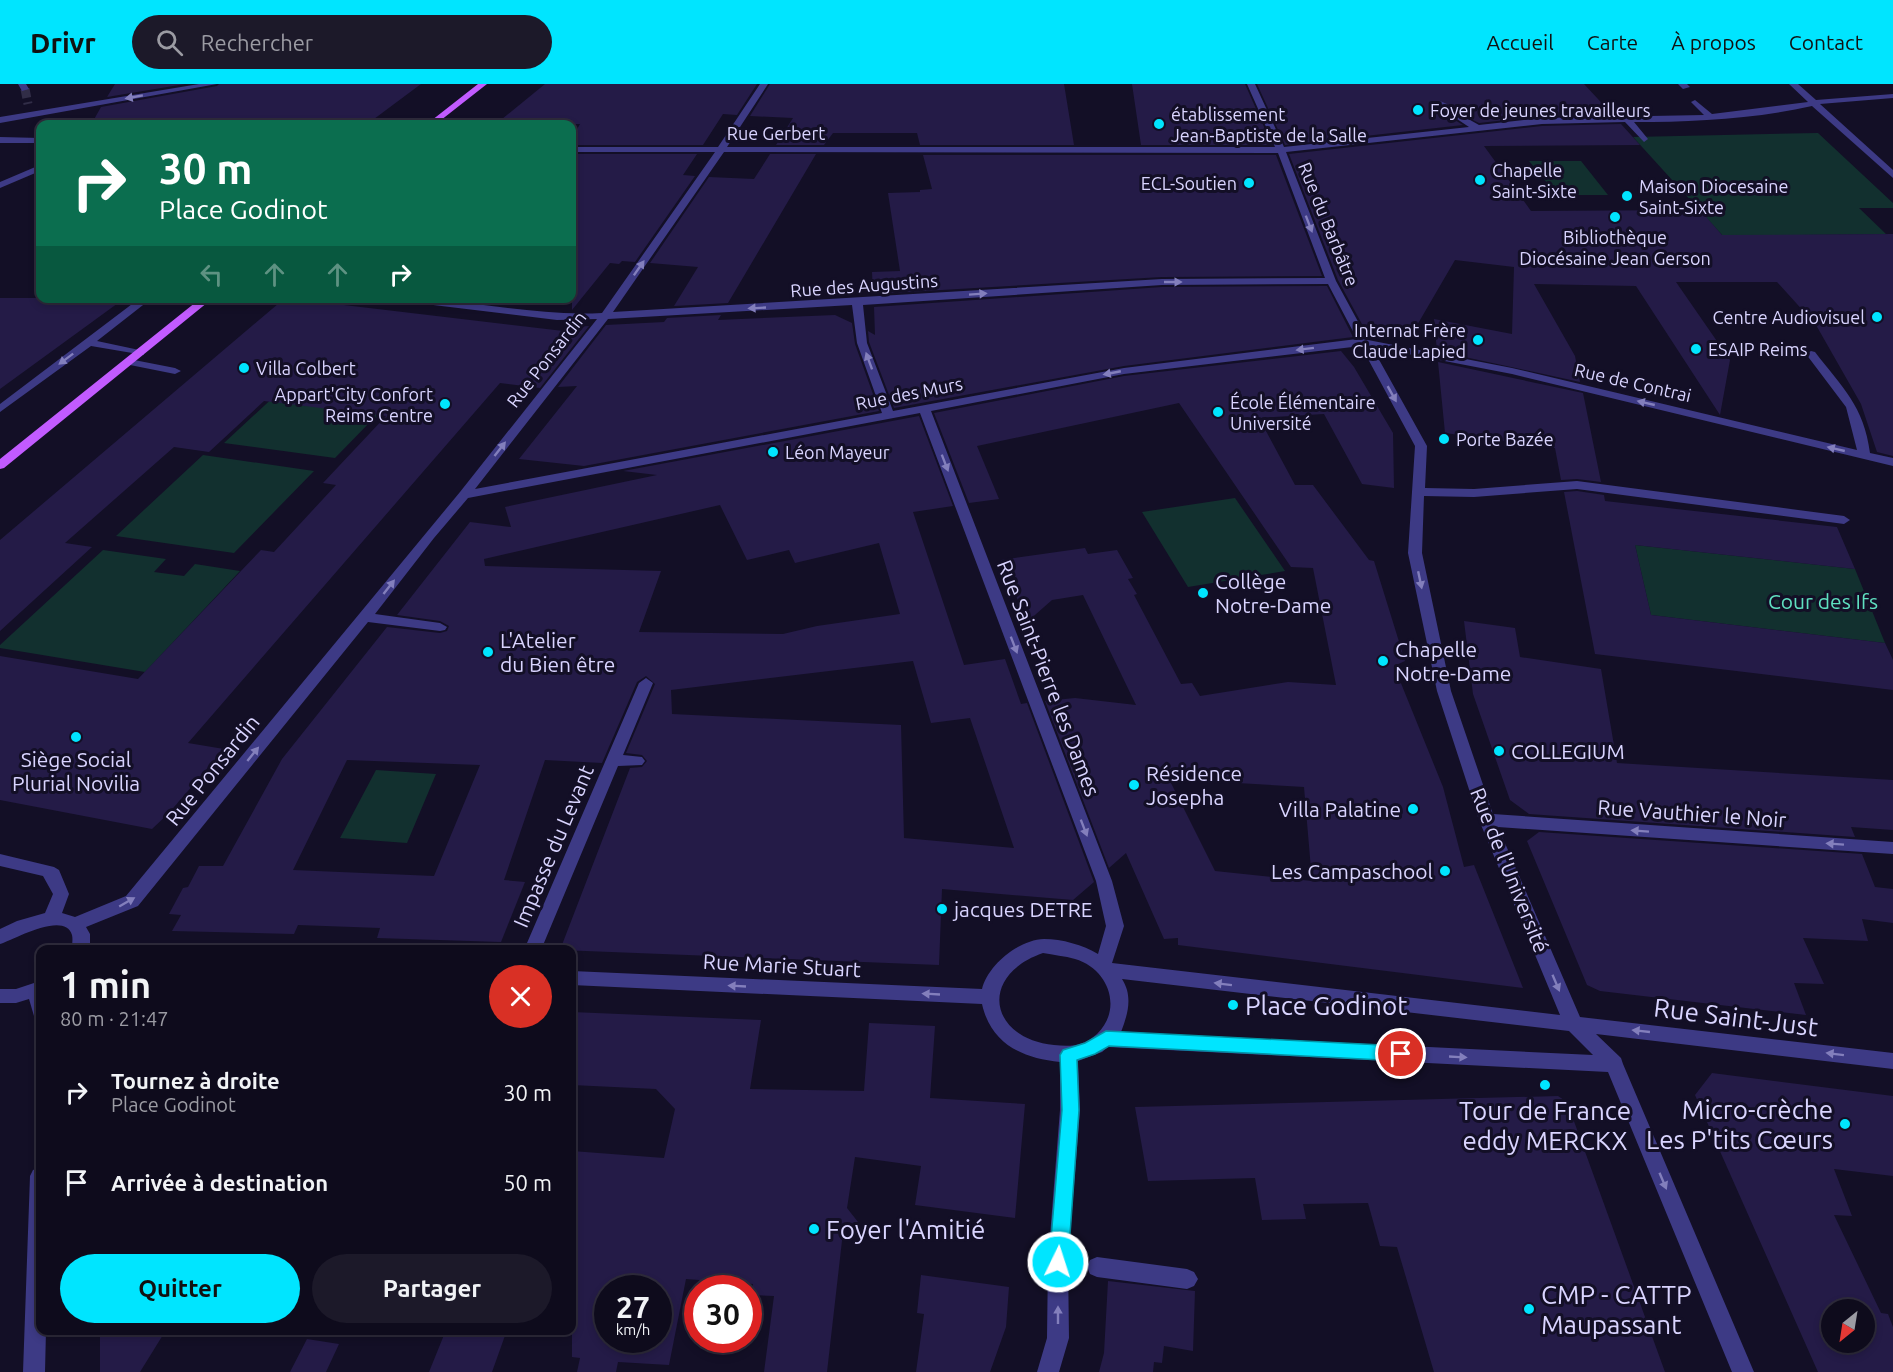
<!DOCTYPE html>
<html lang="fr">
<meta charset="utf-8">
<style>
body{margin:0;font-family:Ubuntu,sans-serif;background:#1c1929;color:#f1f3f6;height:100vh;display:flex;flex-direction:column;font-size:22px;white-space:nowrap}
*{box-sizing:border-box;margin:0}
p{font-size:20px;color:#9b9ba3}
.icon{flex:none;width:33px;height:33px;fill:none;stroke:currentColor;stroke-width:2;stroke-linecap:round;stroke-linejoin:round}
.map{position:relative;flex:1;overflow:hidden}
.panel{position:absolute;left:36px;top:861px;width:540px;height:390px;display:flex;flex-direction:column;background:#0e0b1c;border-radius:12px;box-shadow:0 3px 9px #0003,0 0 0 2px #2e2b3b}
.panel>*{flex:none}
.banner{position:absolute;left:36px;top:36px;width:540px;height:183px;border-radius:12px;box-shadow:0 3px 9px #0003,0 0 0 2px #2e2b3b;background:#0b6e4f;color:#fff;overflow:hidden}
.needle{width:39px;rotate:210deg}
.fabs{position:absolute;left:1821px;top:1215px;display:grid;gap:12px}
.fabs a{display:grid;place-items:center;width:54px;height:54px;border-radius:50%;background:#0e0b1c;box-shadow:0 3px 9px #0003,0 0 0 2px #2e2b3b;font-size:30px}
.speed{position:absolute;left:594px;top:1191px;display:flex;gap:12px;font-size:30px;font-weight:700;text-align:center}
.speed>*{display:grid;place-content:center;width:78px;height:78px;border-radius:50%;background:#0e0b1c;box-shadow:0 3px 9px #0003,0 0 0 2px #2e2b3b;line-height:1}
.speed small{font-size:15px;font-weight:400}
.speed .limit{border:9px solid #d22;background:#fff;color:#111}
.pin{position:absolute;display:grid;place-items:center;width:51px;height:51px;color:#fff;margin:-26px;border:3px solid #fff;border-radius:50%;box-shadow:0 2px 6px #0007}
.me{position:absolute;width:66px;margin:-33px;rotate:4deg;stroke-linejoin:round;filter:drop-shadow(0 0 4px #0008)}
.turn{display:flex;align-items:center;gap:21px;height:126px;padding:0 24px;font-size:27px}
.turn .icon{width:78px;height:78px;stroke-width:2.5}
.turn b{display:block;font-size:42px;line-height:51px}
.lanes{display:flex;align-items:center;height:57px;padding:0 24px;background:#0003;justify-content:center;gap:30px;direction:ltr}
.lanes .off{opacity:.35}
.round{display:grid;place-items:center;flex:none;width:63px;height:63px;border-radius:32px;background:#1c1929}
.headline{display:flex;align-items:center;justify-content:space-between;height:102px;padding:0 24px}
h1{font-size:36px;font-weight:700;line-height:45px}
.action{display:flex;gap:12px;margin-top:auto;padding:12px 24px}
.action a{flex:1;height:69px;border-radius:36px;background:#00e5ff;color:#111;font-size:24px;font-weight:700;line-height:69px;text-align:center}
.action a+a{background:#1c1929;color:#f1f3f6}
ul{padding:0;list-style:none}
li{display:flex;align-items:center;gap:18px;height:90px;padding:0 24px}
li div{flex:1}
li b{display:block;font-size:22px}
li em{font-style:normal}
header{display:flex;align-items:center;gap:36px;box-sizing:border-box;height:84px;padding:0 30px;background:#00e5ff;color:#111}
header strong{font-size:28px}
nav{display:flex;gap:33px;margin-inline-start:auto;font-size:21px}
.search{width:420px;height:54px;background:#1c1929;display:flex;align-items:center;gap:15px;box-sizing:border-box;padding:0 21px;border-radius:33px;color:#9b9ba3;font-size:22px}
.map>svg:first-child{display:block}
.green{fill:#12302f}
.building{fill:#241b47;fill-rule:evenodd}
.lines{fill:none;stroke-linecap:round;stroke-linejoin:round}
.minor-tunnel{stroke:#312d47;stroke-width:9;stroke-dasharray:9 4.5;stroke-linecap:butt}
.minor{fill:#3d3a85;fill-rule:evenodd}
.major{fill:#c25bff;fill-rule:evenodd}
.oneway{fill:#837fbc}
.route{fill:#00e5ff;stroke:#0095a6;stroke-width:1.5}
.poi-dot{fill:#00e5ff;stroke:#130f26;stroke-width:2}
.labels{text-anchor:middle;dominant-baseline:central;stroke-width:6;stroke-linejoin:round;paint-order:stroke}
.far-poi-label{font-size:18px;fill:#d9d4ff;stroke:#130f26;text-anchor:start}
.far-street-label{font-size:18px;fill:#d9d4ff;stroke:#130f26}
.poi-label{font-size:21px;fill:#d9d4ff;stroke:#130f26;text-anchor:start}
.park-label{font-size:21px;fill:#5fe0c0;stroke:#130f26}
.street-label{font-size:21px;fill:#d9d4ff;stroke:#130f26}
.near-poi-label{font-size:26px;fill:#d9d4ff;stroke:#130f26;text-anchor:start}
.near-street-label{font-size:26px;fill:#d9d4ff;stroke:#130f26}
</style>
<header>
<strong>Drivr</strong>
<div class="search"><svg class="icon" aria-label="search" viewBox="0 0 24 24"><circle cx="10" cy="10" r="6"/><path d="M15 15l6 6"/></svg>Rechercher</div>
<nav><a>Accueil</a><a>Carte</a><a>À propos</a><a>Contact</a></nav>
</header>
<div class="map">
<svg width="1893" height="1288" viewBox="0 0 1893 1288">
<rect width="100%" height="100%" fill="#130f26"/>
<path class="green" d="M1818,49L1893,119V124H1859L1886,150L1723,152L1633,53Z
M1529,77H1581L1608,111H1557Z
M321,269L430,282L380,334H374L335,374L224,359Z
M203,371L314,387L234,469L116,452Z
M1235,414L1285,487L1188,503L1142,428Z
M1635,461L1855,485L1885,559L1651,531Z
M103,466L166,475L154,488L184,492L195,480L240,487L145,588L0,564V561Z
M376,686L436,690L407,759L340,754Z"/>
<path class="building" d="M115,0H185L107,13Z
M219,0H421L374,35L362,38L92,39L101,23L217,2Z
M545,0H757L737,31L723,30L703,61H572V54L580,40H496Z
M770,0H1064L1074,61H920L917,49H833L824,61H776L793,34L750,32Z
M1132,0H1245L1272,61H1141Z
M1257,0H1584L1612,30L1542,32L1479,39L1451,25L1449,27L1450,33L1463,41L1285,61Z
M1621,40L1640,61L1484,62L1531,127L1700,126L1722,151L1893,150V372L1877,368L1861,320L1816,241L1777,198H1676L1730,276L1720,331L1636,202L1534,200L1575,272L1580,298L1437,267L1434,235L1512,250L1514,183L1455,176L1409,255L1391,251L1369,253L1338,196L1289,70L1542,42Z
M572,70H697L683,91L695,92L635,178L622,177L619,180L610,179L572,226Z
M770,70H816L728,219L674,222L698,183L650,179L709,93L754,95Z
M923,71H1276L1322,192L1162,193L873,210L872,188L900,187L888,109L920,108V106L932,105Z
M1327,202L1353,253L1124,282L894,324L869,258L868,247L875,251L874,223L1162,203Z
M0,214H125L0,305Z
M285,214L572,248V243L589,242L540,304L500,299L188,659L224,665L169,729L152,745L0,716V572L138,595L261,466L274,468L336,401L323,399L386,332L264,317L209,368L174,363L65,459L92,463L0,547V456Z
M721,231L718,236L835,231L852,239L855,260L879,327L584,382L519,375L577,302L558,303L606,241L664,238L667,234Z
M1341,267L1354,283L1393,349L1394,404L1362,400L1324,330L1259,334L1295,401H1313L1369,476L1374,477L1405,577L1394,582L1443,703L1464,783L1474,781L1523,904L1178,861V854L1164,855L1126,769L1109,784L1045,617L1075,614L1136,621L1083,511L1052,516L1027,538L1001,476L1085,464L1088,470L1117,466L1133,494L1128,495L1137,510L1134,511L1181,600L1192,599L1200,612L1288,598L1336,601L1313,484L1291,483L1179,319L977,362L999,415L969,419L934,329L1124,292ZM1169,695L1304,703L1312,797L1215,787Z
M1438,278L1583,309L1601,398L1577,395L1561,396L1555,364L1445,349Z
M919,332L953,422L913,428L964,581L1005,575L1021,620L1027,619L1094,798L1073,816L942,805L939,881L560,866L630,684L642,683L647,677L642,671L626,669L655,600L646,592L637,598L602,679L545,676L504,796L525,798L501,858L377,854L380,844L298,841L294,850L172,847L181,831L169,830L183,804L188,803L199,782H223L282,675L387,543L440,549L447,547L449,542L440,537L397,531L470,438L511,443L505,423L657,391L623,387ZM720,421L747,476L789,466L795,479L879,459L900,530L817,542L783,550L639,548L661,487L485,482L484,475ZM913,577L931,639L970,634L1014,764L904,754L901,641L672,630L671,606ZM347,676L480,681L434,792L293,786Z
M1577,407L1604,411L1605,417L1837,443L1855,485L1635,461L1651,531L1885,559L1893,576V606L1595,570L1564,408Z
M1464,537L1515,544L1520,573L1601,585L1617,679L1893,696V746L1851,743L1855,753L1529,730L1510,716L1473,610Z
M1539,748L1862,770L1875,803L1893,805V839L1862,835L1868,857L1803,854L1824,900L1794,899L1806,931L1600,907L1587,901L1527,757Z
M572,928L761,936L750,1005L864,1007L869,939L935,942L930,1014L1025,1020L1015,1134L915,1121L921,1082L855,1073L847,1124L858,1138L843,1148L827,1288H764L774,1212L752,1211L753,1200L686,1195L669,1281L618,1278L616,1288H577L580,1274L572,1273V1067L664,1074L675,1025L656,1005L572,1001ZM608,1204H658V1256H608Z
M1712,989L1893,1012V1092L1834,1085L1852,1132L1834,1131L1881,1229L1888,1230L1893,1243V1288H1818L1695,1011ZM1832,1226H1864V1258H1832Z
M1558,1012L1567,1018L1665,1288H1434L1397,1163L1380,1162L1368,1119L1303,1120L1306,1135L1262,1136L1255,1094L1148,1097L1135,1023Z
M921,1191L1009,1203L1006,1243L990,1288H916L924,1230L917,1229Z
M1108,1197L1195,1207L1193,1267L1164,1262L1162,1279L1154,1278L1153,1288H1099L1104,1269Z
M100,1246H166L140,1288H100Z
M446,1246H507L492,1288H429Z
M307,1255L339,1260L326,1288H290Z"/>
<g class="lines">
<path class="minor-tunnel" d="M25,5L28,20"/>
<path class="minor" d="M18,0H26L29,5L22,7Z
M199,0H217L0,39V33Z
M760,0H768L727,63H1275L1247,0H1255L1284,63L1469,43L1451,31V27H1454L1479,41L1542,34L1704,31L1691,18L1695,16L1712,30L1808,18L1789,0H1798L1816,16L1893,10V14L1820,20L1893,86V94L1812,22C1754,35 1693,38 1634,38L1648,55L1644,58L1625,38L1542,40L1286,68L1336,197L1368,256L1512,284L1857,366L1846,323L1806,270L1811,267L1815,268C1842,303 1864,322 1870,369L1893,374V382L1512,290L1372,263L1427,362L1425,404L1474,405L1577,397L1844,432L1850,436L1844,440L1577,405L1474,413L1424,412L1422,469L1451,607L1493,730L1893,758V770L1498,743L1580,933L1893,969V985L1596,950L1621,974L1623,980L1754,1288H1732L1608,988L1108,963L1102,968L1078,977L1080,1026L1068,1177L1069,1254L1059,1288H1037L1047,1254L1048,1177L1060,1026V978C1022,974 991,960 982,920L572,901V887L982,905C988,881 1018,856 1044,855C1062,855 1083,861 1098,870L1106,842L1096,797L920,329L468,414L434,454L375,530L440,539L447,543L445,546L440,547L368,538L138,822L86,843L90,850V866H72C72,861 73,855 72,851C65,826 13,856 0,860V845L17,837L45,829L53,810L43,792L0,782V770L54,783L59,786L69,810L62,829L75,833L126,812L460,408L597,235L557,236L400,217L395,214C465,214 533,233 602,229L715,68H572V63H718ZM724,68L1278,69L1325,194L1162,195L613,228ZM1328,200L1357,255L1124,284L893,327L867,259L863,221L1162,201ZM852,221L857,259L882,329L475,405L608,235ZM1361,262L1415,362L1408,469L1437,607L1479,736L1560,931L1112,879L1124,842L1112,797L931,327L1124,290ZM1043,869C1053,871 1065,872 1075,875C1109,885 1123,925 1097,950C1084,962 1071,963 1054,961C990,955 977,892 1043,869ZM1122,895L1569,947L1593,971L1121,948C1128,930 1133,912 1122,895Z
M1678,0H1687L1690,3L1683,5Z
M1440,17L1447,20V24H1441L1436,19Z
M0,53L40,54V59H0Z
M40,81V87L0,104V98Z
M140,214H152L97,257L144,267V271L91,262L0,328V320Z
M129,275L175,284L181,287L175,290L125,280V276Z
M646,594L653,599L623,671L642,673L645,677L642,681L618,682L541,866H524L639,599Z
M40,897V934L34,932L29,915L16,919H0V905H16Z
M40,1083V1246H46L45,1288H23L30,1092L33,1086Z
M1097,1173L1187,1185L1194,1188L1198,1195L1194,1202L1187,1205L1097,1193L1090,1190L1087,1183L1090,1176Z"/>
<path class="major" d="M478,0H487L436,40H427Z
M201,214H213L4,384L0,385V375Z"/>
</g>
<defs><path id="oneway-solid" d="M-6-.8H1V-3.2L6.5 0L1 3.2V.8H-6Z" transform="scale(1.5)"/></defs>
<g class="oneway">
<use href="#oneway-solid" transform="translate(134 13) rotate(170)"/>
<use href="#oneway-solid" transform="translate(1309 140) rotate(69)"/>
<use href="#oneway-solid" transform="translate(639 184) rotate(-55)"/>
<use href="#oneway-solid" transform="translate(1173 198)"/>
<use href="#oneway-solid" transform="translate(978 210) rotate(-4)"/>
<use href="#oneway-solid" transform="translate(757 224) rotate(177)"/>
<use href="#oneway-solid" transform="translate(1305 265) rotate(173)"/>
<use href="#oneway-solid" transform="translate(66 275) rotate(143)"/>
<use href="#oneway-solid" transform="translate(869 277) rotate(-110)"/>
<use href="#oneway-solid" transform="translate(1112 289) rotate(169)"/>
<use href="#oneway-solid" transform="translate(1392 310) rotate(61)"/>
<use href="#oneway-solid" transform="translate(1646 319) rotate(-167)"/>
<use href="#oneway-solid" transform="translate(500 365) rotate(-52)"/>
<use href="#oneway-solid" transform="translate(1836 365) rotate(-167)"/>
<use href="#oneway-solid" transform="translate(945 379) rotate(69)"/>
<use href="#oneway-solid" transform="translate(1420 496) rotate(78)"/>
<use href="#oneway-solid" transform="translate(389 503) rotate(-52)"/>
<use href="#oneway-solid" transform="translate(1014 561) rotate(69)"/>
<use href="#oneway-solid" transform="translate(253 670) rotate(-51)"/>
<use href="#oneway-solid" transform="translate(1084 744) rotate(69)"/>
<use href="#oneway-solid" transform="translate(1640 747) rotate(-176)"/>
<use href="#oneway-solid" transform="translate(1835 760) rotate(-176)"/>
<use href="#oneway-solid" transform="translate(127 818) rotate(-30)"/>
<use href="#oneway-solid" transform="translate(1556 899) rotate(67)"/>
<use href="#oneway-solid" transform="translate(1223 900) rotate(-173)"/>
<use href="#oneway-solid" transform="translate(737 902) rotate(-177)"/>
<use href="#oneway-solid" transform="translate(931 910) rotate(-177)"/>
<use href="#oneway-solid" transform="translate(1641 947) rotate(-174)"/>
<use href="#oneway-solid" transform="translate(1835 970) rotate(-173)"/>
<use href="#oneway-solid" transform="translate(1458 973) rotate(3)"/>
<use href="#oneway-solid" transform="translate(1663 1097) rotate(67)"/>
<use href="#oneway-solid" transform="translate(1058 1231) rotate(-90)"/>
</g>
<path class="route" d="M1106,947L1401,962L1407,965L1409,970L1407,975L1401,977L1109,962L1095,970L1077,976L1079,1026L1068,1178L1065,1184L1058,1187L1052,1184L1049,1178L1062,1026L1060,971L1063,966L1085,959Z"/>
<g class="poi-dot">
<circle cx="1418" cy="26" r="6"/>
<circle cx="1159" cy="40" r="6"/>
<circle cx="1480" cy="96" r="6"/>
<circle cx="1249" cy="99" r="6"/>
<circle cx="1627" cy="112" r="6"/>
<circle cx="1615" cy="133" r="6"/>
<circle cx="1877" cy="233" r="6"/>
<circle cx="1478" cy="256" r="6"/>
<circle cx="1696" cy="265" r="6"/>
<circle cx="244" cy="284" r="6"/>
<circle cx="445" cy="320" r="6"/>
<circle cx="1218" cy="328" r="6"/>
<circle cx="1444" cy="355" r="6"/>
<circle cx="773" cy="368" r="6"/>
<circle cx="1203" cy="509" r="6"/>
<circle cx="488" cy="568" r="6"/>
<circle cx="1383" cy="577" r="6"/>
<circle cx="76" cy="653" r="6"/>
<circle cx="1499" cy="667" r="6"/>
<circle cx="1134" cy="701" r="6"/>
<circle cx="1413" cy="725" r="6"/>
<circle cx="1445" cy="787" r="6"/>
<circle cx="942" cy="825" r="6"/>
<circle cx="1233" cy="921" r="6"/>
<circle cx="1545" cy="1001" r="6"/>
<circle cx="1845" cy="1040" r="6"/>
<circle cx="814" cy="1145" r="6"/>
<circle cx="1529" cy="1225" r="6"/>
</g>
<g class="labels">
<g class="far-poi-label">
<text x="1430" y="26">Foyer de jeunes travailleurs</text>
<text x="1171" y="30">établissement<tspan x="1171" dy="21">Jean-Baptiste de la Salle</tspan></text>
<text x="1492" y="86">Chapelle<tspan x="1492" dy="21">Saint-Sixte</tspan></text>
<text x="1237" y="99" text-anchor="end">ECL-Soutien</text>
<text x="1639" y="102">Maison Diocesaine<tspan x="1639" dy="21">Saint-Sixte</tspan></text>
<text x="1615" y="153" text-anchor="middle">Bibliothèque<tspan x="1615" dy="21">Diocésaine Jean Gerson</tspan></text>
<text x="1865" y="233" text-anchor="end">Centre Audiovisuel</text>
<text x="1466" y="246" text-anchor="end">Internat Frère<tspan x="1466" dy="21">Claude Lapied</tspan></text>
<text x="1708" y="265">ESAIP Reims</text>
<text x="256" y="284">Villa Colbert</text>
<text x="433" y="310" text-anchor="end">Appart'City Confort<tspan x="433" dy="21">Reims Centre</tspan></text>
<text x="1230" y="318">École Élémentaire<tspan x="1230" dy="21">Université</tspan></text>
<text x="1456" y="355">Porte Bazée</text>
<text x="785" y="368">Léon Mayeur</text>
</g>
<g class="far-street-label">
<text x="776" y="49">Rue Gerbert</text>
<text transform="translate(1329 140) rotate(68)">Rue du Barbâtre</text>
<text transform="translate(864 201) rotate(-4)">Rue des Augustins</text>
<text transform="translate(546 275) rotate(-52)">Rue Ponsardin</text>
<text transform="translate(1633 298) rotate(13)">Rue de Contrai</text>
<text transform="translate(909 309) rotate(-11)">Rue des Murs</text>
</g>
<g class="poi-label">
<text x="1215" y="497">Collège<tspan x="1215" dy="24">Notre-Dame</tspan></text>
<text x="500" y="556">L'Atelier<tspan x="500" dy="24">du Bien être</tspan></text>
<text x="1395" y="565">Chapelle<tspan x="1395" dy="24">Notre-Dame</tspan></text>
<text x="1511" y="667">COLLEGIUM</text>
<text x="76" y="675" text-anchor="middle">Siège Social<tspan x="76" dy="24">Plurial Novilia</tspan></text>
<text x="1146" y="689">Résidence<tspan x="1146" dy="24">Josepha</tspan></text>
<text x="1401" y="725" text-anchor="end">Villa Palatine</text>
<text x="1433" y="787" text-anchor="end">Les Campaschool</text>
<text x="954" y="825">jacques DETRE</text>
</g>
<g class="park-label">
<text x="1823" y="517">Cour des Ifs</text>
</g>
<g class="street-label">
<text transform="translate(1049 594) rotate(69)">Rue Saint-Pierre les Dames</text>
<text transform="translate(212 686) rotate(-51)">Rue Ponsardin</text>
<text transform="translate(1692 729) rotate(4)">Rue Vauthier le Noir</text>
<text transform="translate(553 762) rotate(-67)">Impasse du Levant</text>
<text transform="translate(1510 786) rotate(68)">Rue de l'Université</text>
<text transform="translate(782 881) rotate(3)">Rue Marie Stuart</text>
</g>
<g class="near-poi-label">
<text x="1245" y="921">Place Godinot</text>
<text x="1833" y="1025" text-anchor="end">Micro-crèche<tspan x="1833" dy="30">Les P'tits Cœurs</tspan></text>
<text x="1545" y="1026" text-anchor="middle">Tour de France<tspan x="1545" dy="30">eddy MERCKX</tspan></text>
<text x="826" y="1145">Foyer l'Amitié</text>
<text x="1541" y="1210">CMP - CATTP<tspan x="1541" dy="30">Maupassant</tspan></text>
</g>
<g class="near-street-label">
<text transform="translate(1736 933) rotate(7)">Rue Saint-Just</text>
</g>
</g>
</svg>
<div class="fabs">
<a><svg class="needle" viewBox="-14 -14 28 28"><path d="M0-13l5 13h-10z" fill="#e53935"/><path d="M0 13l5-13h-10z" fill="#9b9ba3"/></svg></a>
</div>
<div class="speed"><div>27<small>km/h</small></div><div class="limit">30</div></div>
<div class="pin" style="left:1401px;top:970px;background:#d93025"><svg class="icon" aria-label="arrive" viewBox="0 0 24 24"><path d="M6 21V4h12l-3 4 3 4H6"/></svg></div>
<svg class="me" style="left:1058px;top:1178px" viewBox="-20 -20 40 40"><circle r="17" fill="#00e5ff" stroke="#fff" stroke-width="3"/><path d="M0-11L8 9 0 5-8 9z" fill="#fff"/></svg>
<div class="banner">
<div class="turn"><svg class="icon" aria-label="right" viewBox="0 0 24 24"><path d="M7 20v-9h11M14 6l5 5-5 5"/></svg><div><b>30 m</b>Place Godinot</div></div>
<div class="lanes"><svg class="icon off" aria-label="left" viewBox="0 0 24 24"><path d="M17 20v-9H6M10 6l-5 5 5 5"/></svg><svg class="icon off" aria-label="ahead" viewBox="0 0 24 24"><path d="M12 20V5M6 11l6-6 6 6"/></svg><svg class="icon off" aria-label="ahead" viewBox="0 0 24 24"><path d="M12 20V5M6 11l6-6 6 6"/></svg><svg class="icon" aria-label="right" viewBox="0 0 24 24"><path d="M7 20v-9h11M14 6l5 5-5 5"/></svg></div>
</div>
<section class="panel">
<div class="headline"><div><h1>1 min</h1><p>80 m · 21:47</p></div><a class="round" style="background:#d93025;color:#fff"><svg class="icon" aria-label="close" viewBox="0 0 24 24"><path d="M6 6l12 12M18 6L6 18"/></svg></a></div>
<ul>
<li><svg class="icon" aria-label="right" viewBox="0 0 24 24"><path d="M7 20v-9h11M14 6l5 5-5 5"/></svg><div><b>Tournez à droite</b><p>Place Godinot</p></div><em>30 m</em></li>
<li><svg class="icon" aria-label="arrive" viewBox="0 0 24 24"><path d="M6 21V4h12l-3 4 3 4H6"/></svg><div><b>Arrivée à destination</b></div><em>50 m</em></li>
</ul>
<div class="action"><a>Quitter</a><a>Partager</a></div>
</section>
</div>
